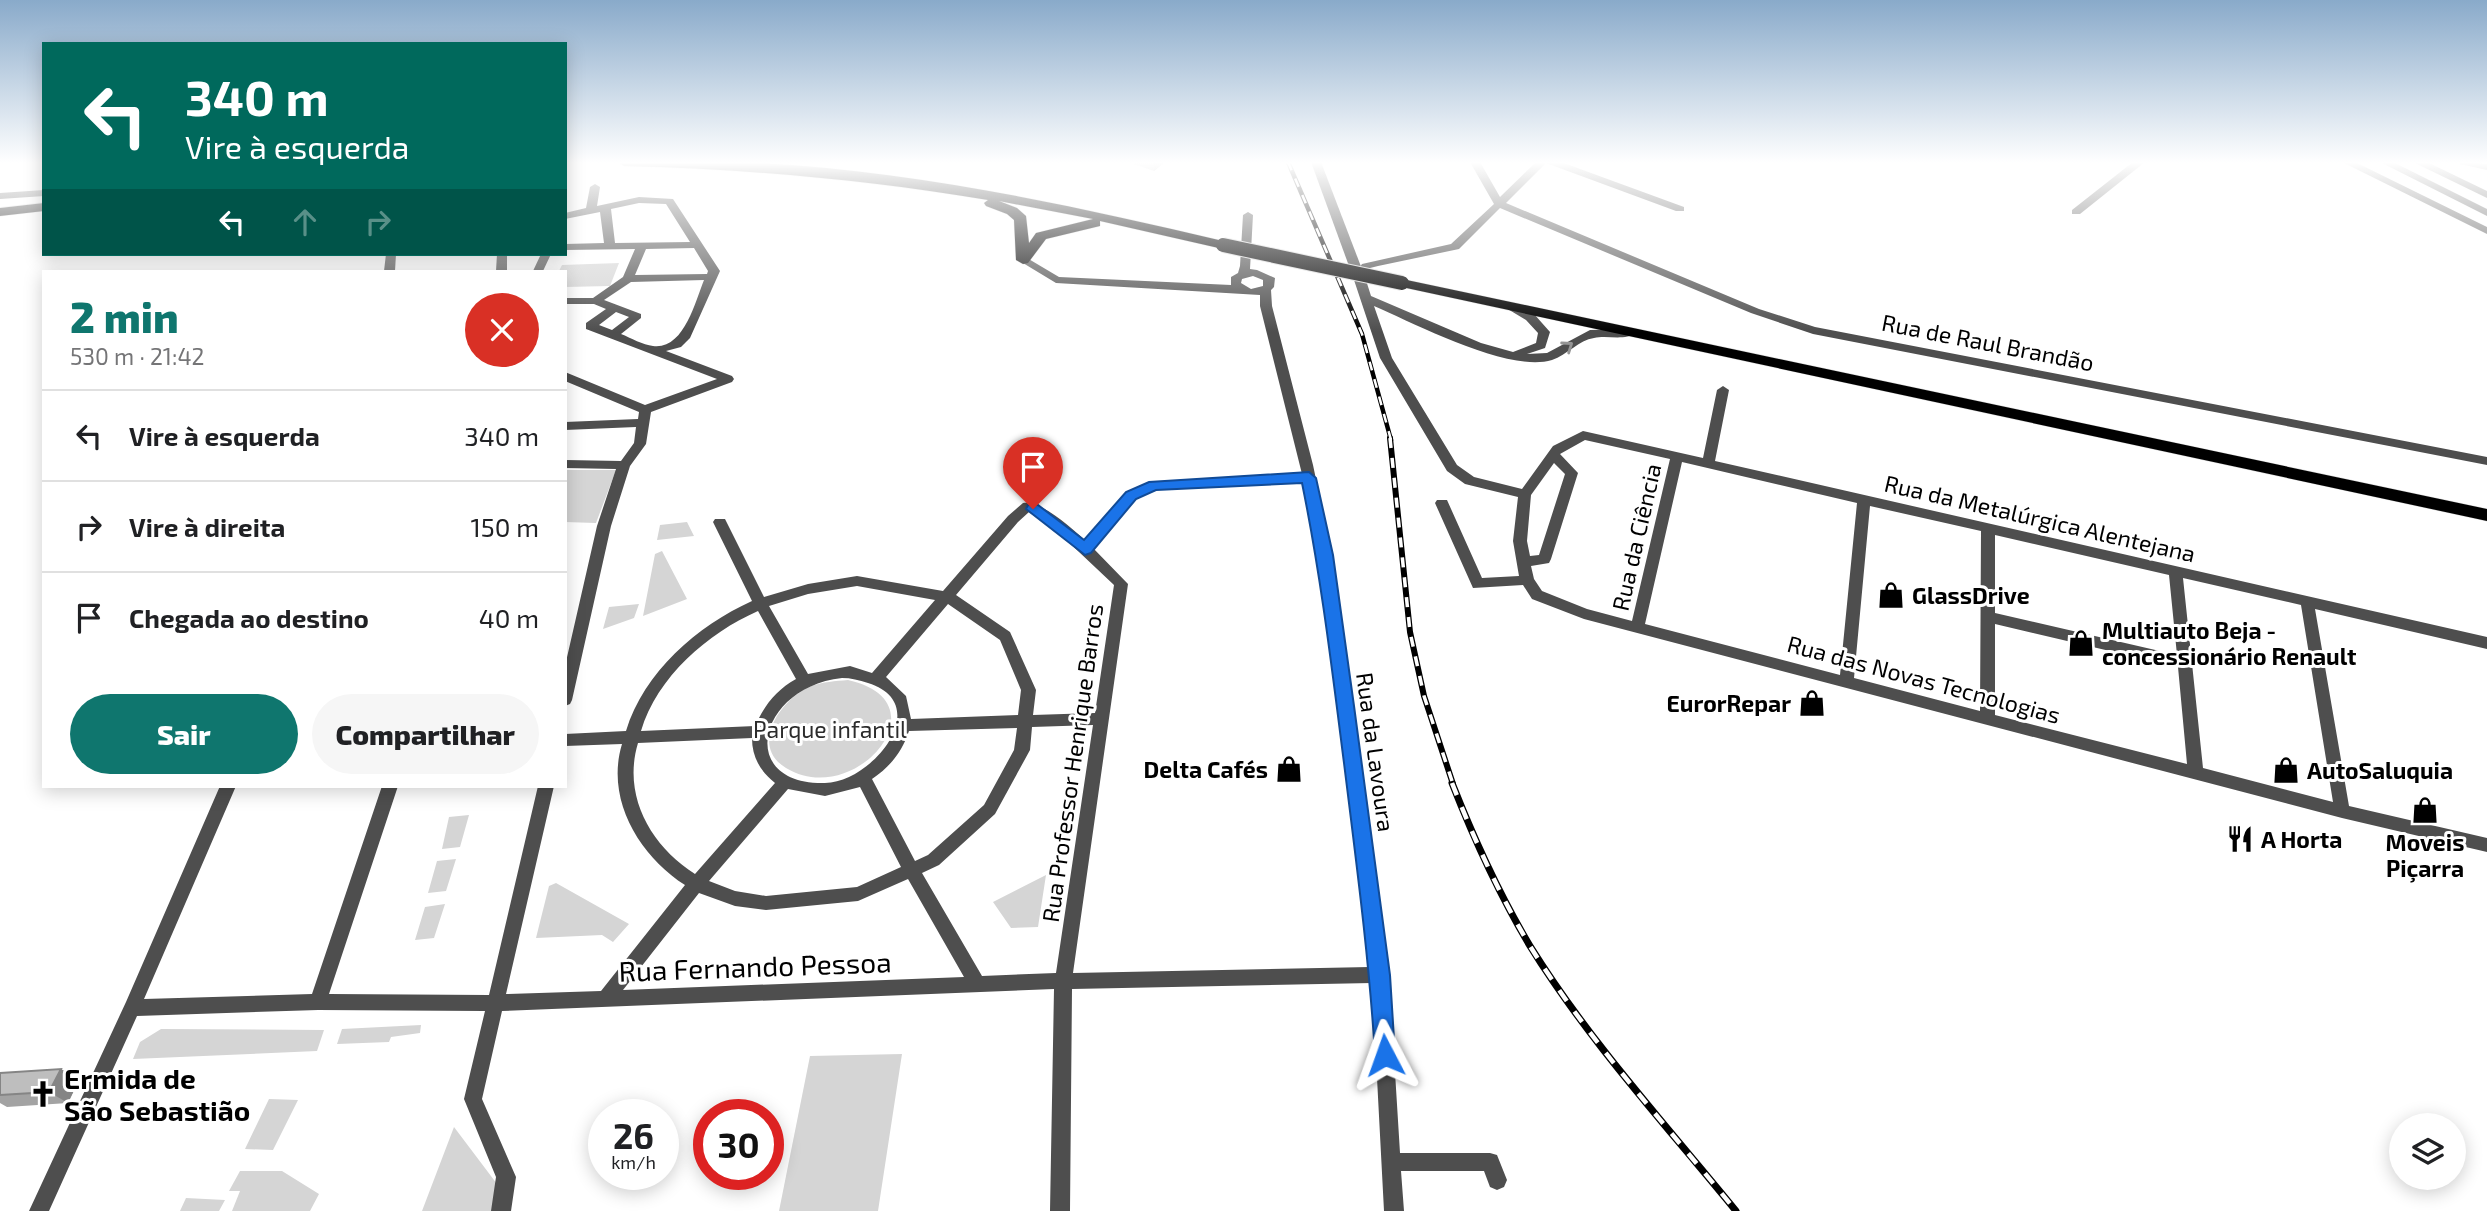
<!DOCTYPE html>
<html lang="pt">
<meta charset="utf-8">
<style>
body{margin:0;font-family:"Exo 2",sans-serif;background:#f6f6f6;color:#202124;height:100vh;display:flex;flex-direction:column;font-size:26px;white-space:nowrap}
*{box-sizing:border-box;margin:0}
p{font-size:23px;color:#757577}
.icon{flex:none;width:38px;height:38px;fill:none;stroke:currentColor;stroke-width:2;stroke-linecap:round;stroke-linejoin:round}
.map{position:relative;flex:1;overflow:hidden}
.sheet{position:absolute;left:42px;top:270px;width:525px;height:518px;display:flex;flex-direction:column;background:#fff;border-radius:0px;box-shadow:0 4px 18px #0003}
.sheet>*{flex:none}
.hud{position:absolute;left:42px;top:42px;width:525px;height:214px;border-radius:0px;box-shadow:0 4px 18px #0003;background:#00695c;color:#fff;overflow:hidden}
.controls{position:absolute;left:2389px;top:1113px;display:grid;gap:14px}
.controls a{display:grid;place-items:center;width:77px;height:77px;border-radius:50%;background:#fff;box-shadow:0 4px 18px #0003;font-size:35px}
.speed{position:absolute;left:588px;top:1099px;display:flex;gap:14px;font-size:35px;font-weight:700;text-align:center}
.speed>*{display:grid;place-content:center;width:91px;height:91px;border-radius:50%;background:#fff;box-shadow:0 4px 18px #0003;line-height:1}
.speed small{font-size:18px;font-weight:400}
.speed .limit{border:10px solid #d22;background:#fff;color:#111}
.pin{position:absolute;display:grid;place-items:center;width:60px;height:60px;color:#fff;margin:-72px -30px;border-radius:50% 50% 50% 0;rotate:-45deg;box-shadow:0 0 7px #0007}
.pin .icon{rotate:45deg}
.me{position:absolute;width:77px;margin:-38px;rotate:356deg;stroke-linejoin:round;filter:drop-shadow(0 0 5px #0008)}
.turn{display:flex;align-items:center;gap:24px;height:147px;padding:0 28px;font-size:32px}
.turn .icon{width:91px;height:91px;stroke-width:2.5}
.turn b{display:block;font-size:49px;line-height:60px}
.lanes{display:flex;align-items:center;height:66px;padding:0 28px;background:#0003;justify-content:center;gap:35px;direction:ltr}
.lanes .off{opacity:.35}
.round{display:grid;place-items:center;flex:none;width:74px;height:74px;border-radius:37px;background:#f6f6f6}
.summary{display:flex;align-items:center;justify-content:space-between;height:119px;padding:0 28px}
h1{font-size:42px;font-weight:800;line-height:52px;color:#0f766e}
.action{display:flex;gap:14px;margin-top:auto;padding:14px 28px}
.action a{flex:1;height:80px;border-radius:42px;background:#0f766e;color:#fff;font-size:28px;font-weight:800;line-height:80px;text-align:center}
.action a+a{background:#f6f6f6;color:#202124}
ul{padding:0;list-style:none}
li{display:flex;align-items:center;gap:21px;height:91px;padding:0 28px;border-top:2px solid #e0e0e0}
li div{flex:1}
li b{display:block;font-size:26px}
li em{font-style:normal}
.map>svg:first-child{display:block}
.green{fill:#d5d5d5}
.lines{fill:none;stroke-linecap:round;stroke-linejoin:round}
.primary-casing{stroke:#dbdbdb;stroke-width:1}
.minor{fill:#4e4e4e;fill-rule:evenodd}
.tertiary{fill:#4e4e4e;fill-rule:evenodd}
.primary{fill:#000;fill-rule:evenodd}
.rail-far2-casing{stroke:#000;stroke-width:4.5}
.rail-far1-casing{stroke:#000;stroke-width:6}
.rail-casing{stroke:#000;stroke-width:7}
.rail-far2{stroke:#fff;stroke-width:2.5;stroke-dasharray:9;stroke-linecap:butt}
.rail-far1{stroke:#fff;stroke-width:3.5;stroke-dasharray:10;stroke-linecap:butt}
.rail{stroke:#fff;stroke-width:4.5;stroke-dasharray:13;stroke-linecap:butt}
.primary-bridge-casing{stroke:#dbdbdb;stroke-width:16;stroke-linecap:butt}
.primary-bridge{stroke:#000;stroke-width:14}
.wall{fill:#a3a3a3}
.shaded-wall{fill:#858585}
.building{fill:#bebebe;stroke:#858585;stroke-width:2}
.oneway{stroke:#959595}
.route{fill:#1a73e8;stroke:#114b97;stroke-width:2}
.labels{text-anchor:middle;dominant-baseline:central;stroke-width:6;stroke-linejoin:round;paint-order:stroke}
.street-label{font-size:23px;fill:#000;stroke:#fff}
.poi-label{font-size:23px;font-weight:bold;fill:#000;stroke:#fff;text-anchor:start}
.park-label{font-size:23px;fill:#2c2c2c;stroke:#fff}
.near-street-label{font-size:28px;fill:#000;stroke:#fff}
.near-poi-label{font-size:28px;font-weight:bold;fill:#000;stroke:#fff;text-anchor:start}
</style>
<div class="map">
<svg width="2487" height="1211" viewBox="0 0 2487 1211">
<rect width="100%" height="100%" fill="#fff"/>
<path class="green" d="M619,263L610,286L565,287V271H559L562,265Z
M565,470H616L596,523L565,522Z
M687,522L694,536L657,540L660,525Z
M662,551L687,599L643,616L655,554Z
M639,604L634,618L603,629L609,607Z
M848,680C947,702 854,810 786,768C748,745 782,698 811,686C823,682 835,681 848,680Z
M469,815L460,847L442,849L449,817Z
M456,859L446,891L428,893L437,861Z
M1046,875L1038,927L1011,928L993,902Z
M556,883L629,924L613,942L602,935L536,938L549,886Z
M445,904L434,938L415,940L425,907Z
M421,1025L420,1033L391,1037L389,1042L337,1044L342,1029Z
M161,1029L324,1030L317,1051L133,1059L140,1042Z
M902,1054L878,1211H779L810,1056Z
M269,1099L298,1100L273,1150L245,1149Z
M454,1127L497,1184L492,1211H422Z
M240,1171H282L319,1194L310,1211H232L240,1191H229Z
M186,1198L225,1200L219,1211H180Z"/>
<g class="lines">
<defs>
<path id="primary" d="M618,162C655,162 692,161 730,162C896,167 1062,203 1223,241L1230,245L1223,249L1100,221V226L1046,239L1028,263L1023,264L1016,260L1014,220L1007,214L986,206L984,203L988,200C867,180 747,169 624,166ZM999,201L1093,219L1036,233L1029,243L1026,216L1017,208Z
M44,203V211L0,216V208Z
M1402,279L2487,509V521L1397,286V280Z"/>
</defs>
<use href="#primary" class="primary-casing"/>
<path class="minor" d="M1470,162H1480L1500,197L1536,162H1561L1684,207V211H1676L1546,163L1506,203L1759,309L1815,327L2487,457V465L1813,334L1751,313L1500,208L1459,249L1378,266L1370,268L1365,277L1371,296L1481,343L1513,352L1536,343L1538,333L1526,320L1506,308V304L1510,303L1534,314L1550,332L1545,348L1527,354L1547,353L1590,330L1630,329L1636,333C1625,341 1607,335 1594,338C1579,340 1567,355 1552,360C1508,373 1416,324 1374,306L1392,358L1457,465L1474,477L1522,489L1553,446L1583,431L1703,458L1717,390L1723,386L1729,390L1715,461L2487,637V649L2315,609L2349,806L2487,838V852L2342,818L1584,619L1532,599L1523,585L1473,588L1435,503L1437,500H1447L1482,578L1519,576L1513,541L1518,497L1465,484L1447,471L1380,358L1353,277L1362,264L1451,244L1494,204ZM1585,440L1670,459L1632,621L1587,609L1542,591L1534,579L1531,566L1549,563L1551,559L1578,473L1560,454ZM1682,462L1857,503L1840,675L1645,624ZM1554,463L1565,474L1539,555L1530,556L1527,541L1531,495ZM1870,506L1981,531L1980,711L1854,678ZM1995,535L2169,575L2177,655L1995,613ZM2183,578L2301,605L2333,802L2203,768ZM1995,624L2178,667L2187,764L1995,715Z
M2133,162H2145L2080,214H2072V210Z
M2342,162H2355L2487,227V234Z
M2380,162H2393L2487,209V216Z
M2413,162H2427L2487,191V198Z
M2459,162L2487,164V170L2460,164Z
M595,184L600,187L597,206L639,197L673,199L720,271L690,338L681,347L666,351L732,376L734,379L732,382L651,412L646,444L630,466L611,526L572,700L570,704L565,706V666L597,526L616,469L565,468V460L621,461L634,443L636,427L565,430V422L638,419L639,412L565,381V372L645,405L717,379L586,329V323L606,309L594,304H565V298H593L623,277L635,249L565,250V244L604,243L600,212L565,219V213L586,208L590,187ZM639,203L666,204L690,242L615,243L611,209ZM694,248L708,271L707,274L635,275L646,249ZM704,280C695,302 684,350 653,346C643,345 631,338 621,334L641,318V314L604,300L631,282ZM616,312L629,317L612,330L599,325Z
M44,190V196L0,199V193Z
M1248,212L1253,215L1250,269L1257,270L1275,278L1274,287L1271,290L1272,306L1313,465L1332,555L1389,975L1400,1153H1490L1497,1155L1507,1180L1504,1187L1497,1190L1490,1187L1484,1171H1401L1404,1211H1384L1372,983L1072,989L1070,1211H1050L1054,989L502,1011L482,1099L516,1177L511,1211H491L496,1177L464,1099L485,1011L318,1010L137,1016L49,1211H29L126,1002L220,786H236L144,999L312,994L382,786H398L329,994L489,995L538,786H554L506,994L601,991L685,885C640,856 605,800 622,744L565,746V734L626,731C644,672 697,626 752,601L713,522L715,519H725L764,597L808,584L857,576L943,591L1008,516L1023,503C1040,499 1072,529 1085,540L1126,492L1149,482L1302,474L1260,306V295L1056,283L1018,260L1023,257L1027,258L1059,277L1231,285V277L1238,273L1240,266L1243,215ZM1253,276L1263,280V286L1251,289L1241,283L1242,279ZM1304,483L1318,555L1370,967L1073,973L1128,584L1093,548L1136,498L1156,489ZM1029,512L1061,535L1114,585L1095,713L1033,715L1036,690L1010,632L956,595L1018,522ZM857,586L935,600L872,673L850,666L808,674L769,606L808,594ZM948,604L1000,640L1021,690L1018,715L911,719L906,696L886,677ZM758,611L796,679C776,690 764,706 755,726L641,731C657,677 708,633 758,611ZM842,678C851,678 859,680 868,683C935,704 873,782 825,783C735,785 758,687 842,678ZM1093,725L1056,973L982,976L922,873L939,865L995,814L1030,750L1032,727ZM1017,728L1014,750L984,805L928,855L915,861L872,779C890,767 902,752 909,731ZM752,738C752,757 760,771 775,783L695,874C651,846 622,796 638,743ZM860,787L901,867L857,887L766,896L735,891L709,881L788,789L825,796ZM908,879L964,977L623,990L699,893L735,906L766,910L858,901Z
M386,254H396L395,271H384Z
M497,254H507V271H496Z
M541,254H551L543,271H533Z"/>
<path class="tertiary" d="M1311,162H1321L1365,277L1363,279L1359,280L1353,277Z"/>
<use href="#primary" class="primary"/>
<defs>
<path id="rail-far2" d="M1288,162L1362,334L1391,440"/>
<path id="rail-far1" d="M1390,438L1410,632L1424,696L1453,784"/>
<path id="rail" d="M1452,783C1474,839 1499,894 1530,946C1589,1041 1666,1125 1736,1211"/>
</defs>
<use href="#rail-far2" class="rail-far2-casing"/>
<use href="#rail-far1" class="rail-far1-casing"/>
<use href="#rail" class="rail-casing"/>
<use href="#rail-far2" class="rail-far2"/>
<use href="#rail-far1" class="rail-far1"/>
<use href="#rail" class="rail"/>
<defs>
<path id="primary-bridge" d="M1223,245L1402,283"/>
</defs>
<use href="#primary-bridge" class="primary-bridge-casing"/>
<use href="#primary-bridge" class="primary-bridge"/>
</g>
<path class="wall" d="M1128,162H1165L1154,171Z
M61,1069L79,1080L68,1103L7,1107L0,1103V1073Z"/>
<path class="shaded-wall" d="M1153,162H1165L1154,171Z
M61,1069L79,1080L68,1103L49,1092Z"/>
<path class="building" d="M61,1069L49,1092L0,1095V1073Z"/>
<defs><path id="oneway-chevron" d="M-2-3.5L2.5 0L-2 3.5" fill="none" stroke-width="1.6" stroke-linecap="round" stroke-linejoin="round" transform="scale(1.75)"/></defs>
<use class="oneway" href="#oneway-chevron" transform="translate(1568 346) rotate(-35)"/>
<linearGradient id="sky" x2="0" y2="1"><stop stop-color="#89aaca"/><stop offset="0.49" stop-color="#fff"/><stop offset="1" stop-color="#fff" stop-opacity="0"/></linearGradient>
<rect width="2487" height="332" fill="url(#sky)"/>
<path class="route" d="M1309,472L1316,478L1333,555L1354,706L1390,975L1395,1055L1392,1062L1385,1065L1378,1062L1375,1055C1369,957 1356,860 1344,763C1332,669 1321,576 1302,483L1156,490L1136,499L1091,553L1085,555L1026,509L1028,505H1038L1084,540L1126,492L1149,482Z"/>
<defs>
<symbol id="shop-bare" viewBox="-9 -9 18 18"><path d="M-5-2.5h2.3a2.7 3.5 0 0 1 5.4 0H5L5.5 6h-11ZM-1.5-2.5h3a1.5 2.3 0 0 0-3 0Z" fill="#000" stroke="#fff" stroke-width="2.5" paint-order="stroke"/></symbol>
<symbol id="restaurant-bare" viewBox="-9 -9 18 18"><path d="M-5-6h1v4h1v-4h1v4h1v-4h1v5L-1.5 .5V6h-2V.5L-5-1ZM5-6V6H3V1.5H1.5Q1.5-4 5-6Z" fill="#000" stroke="#fff" stroke-width="2.5" paint-order="stroke"/></symbol>
<symbol id="church-bare" viewBox="-9 -9 18 18"><path d="M-1.2-6h2.4v3.5h3.3v2.4h-3.3V6h-2.4V-.1h-3.3v-2.4h3.3Z" fill="#000" stroke="#fff" stroke-width="2.5" paint-order="stroke"/></symbol>
</defs>
<g fill-rule="evenodd">
<use href="#shop-bare" x="1872" y="576" width="38" height="38"/>
<use href="#shop-bare" x="2062" y="624" width="38" height="38"/>
<use href="#shop-bare" x="1793" y="684" width="38" height="38"/>
<use href="#shop-bare" x="1270" y="750" width="38" height="38"/>
<use href="#shop-bare" x="2267" y="751" width="38" height="38"/>
<use href="#shop-bare" x="2406" y="791" width="38" height="38"/>
<use href="#restaurant-bare" x="2221" y="820" width="38" height="38"/>
<use href="#church-bare" x="24" y="1075" width="38" height="38"/>
</g>
<g class="labels">
<g class="street-label">
<text transform="translate(1988 342) rotate(11)">Rua de Raul Brandão</text>
<text transform="translate(2040 518) rotate(13)">Rua da Metalúrgica Alentejana</text>
<text transform="translate(1636 537) rotate(-77)">Rua da Ciência</text>
<text transform="translate(1924 679) rotate(15)">Rua das Novas Tecnologias</text>
<text transform="translate(1376 752) rotate(82)">Rua da Lavoura</text>
<text transform="translate(1072 763) rotate(-82)">Rua Professor Henrique Barros</text>
</g>
<g class="poi-label">
<text x="1912" y="595">GlassDrive</text>
<text x="2102" y="630">Multiauto Beja -<tspan x="2102" dy="26">concessionário Renault</tspan></text>
<text x="1791" y="703" text-anchor="end">EurorRepar</text>
<text x="1268" y="769" text-anchor="end">Delta Cafés</text>
<text x="2307" y="770">AutoSaluquia</text>
<text x="2261" y="839">A Horta</text>
<text x="2425" y="842" text-anchor="middle">Moveis<tspan x="2425" dy="26">Piçarra</tspan></text>
</g>
<g class="park-label">
<text x="830" y="729">Parque infantil</text>
</g>
<g class="near-street-label">
<text transform="translate(755 966) rotate(-2)">Rua Fernando Pessoa</text>
</g>
<g class="near-poi-label">
<text x="64" y="1078">Ermida de<tspan x="64" dy="32">São Sebastião</tspan></text>
</g>
</g>
</svg>
<div class="controls">
<a><svg class="icon" aria-label="layers" viewBox="0 0 24 24"><path d="M12 4l9 5-9 5-9-5zM3 14l9 5 9-5"/></svg></a>
</div>
<div class="speed"><div>26<small>km/h</small></div><div class="limit">30</div></div>
<div class="pin" style="left:1033px;top:509px;background:#d93025"><svg class="icon" aria-label="arrive" viewBox="0 0 24 24"><path d="M6 21V4h12l-3 4 3 4H6"/></svg></div>
<svg class="me" style="left:1385px;top:1055px" viewBox="-20 -20 40 40"><path d="M0-17L14 15 0 8-14 15z" fill="#1a73e8" stroke="#fff" stroke-width="4"/></svg>
<div class="hud">
<div class="turn"><svg class="icon" aria-label="left" viewBox="0 0 24 24"><path d="M17 20v-9H6M10 6l-5 5 5 5"/></svg><div><b>340 m</b>Vire à esquerda</div></div>
<div class="lanes"><svg class="icon" aria-label="left" viewBox="0 0 24 24"><path d="M17 20v-9H6M10 6l-5 5 5 5"/></svg><svg class="icon off" aria-label="ahead" viewBox="0 0 24 24"><path d="M12 20V5M6 11l6-6 6 6"/></svg><svg class="icon off" aria-label="right" viewBox="0 0 24 24"><path d="M7 20v-9h11M14 6l5 5-5 5"/></svg></div>
</div>
<section class="sheet">
<div class="summary"><div><h1>2 min</h1><p>530 m · 21:42</p></div><a class="round" style="background:#d93025;color:#fff"><svg class="icon" aria-label="close" viewBox="0 0 24 24"><path d="M6 6l12 12M18 6L6 18"/></svg></a></div>
<ul>
<li><svg class="icon" aria-label="left" viewBox="0 0 24 24"><path d="M17 20v-9H6M10 6l-5 5 5 5"/></svg><div><b>Vire à esquerda</b></div><em>340 m</em></li>
<li><svg class="icon" aria-label="right" viewBox="0 0 24 24"><path d="M7 20v-9h11M14 6l5 5-5 5"/></svg><div><b>Vire à direita</b></div><em>150 m</em></li>
<li><svg class="icon" aria-label="arrive" viewBox="0 0 24 24"><path d="M6 21V4h12l-3 4 3 4H6"/></svg><div><b>Chegada ao destino</b></div><em>40 m</em></li>
</ul>
<div class="action"><a>Sair</a><a>Compartilhar</a></div>
</section>
</div>
